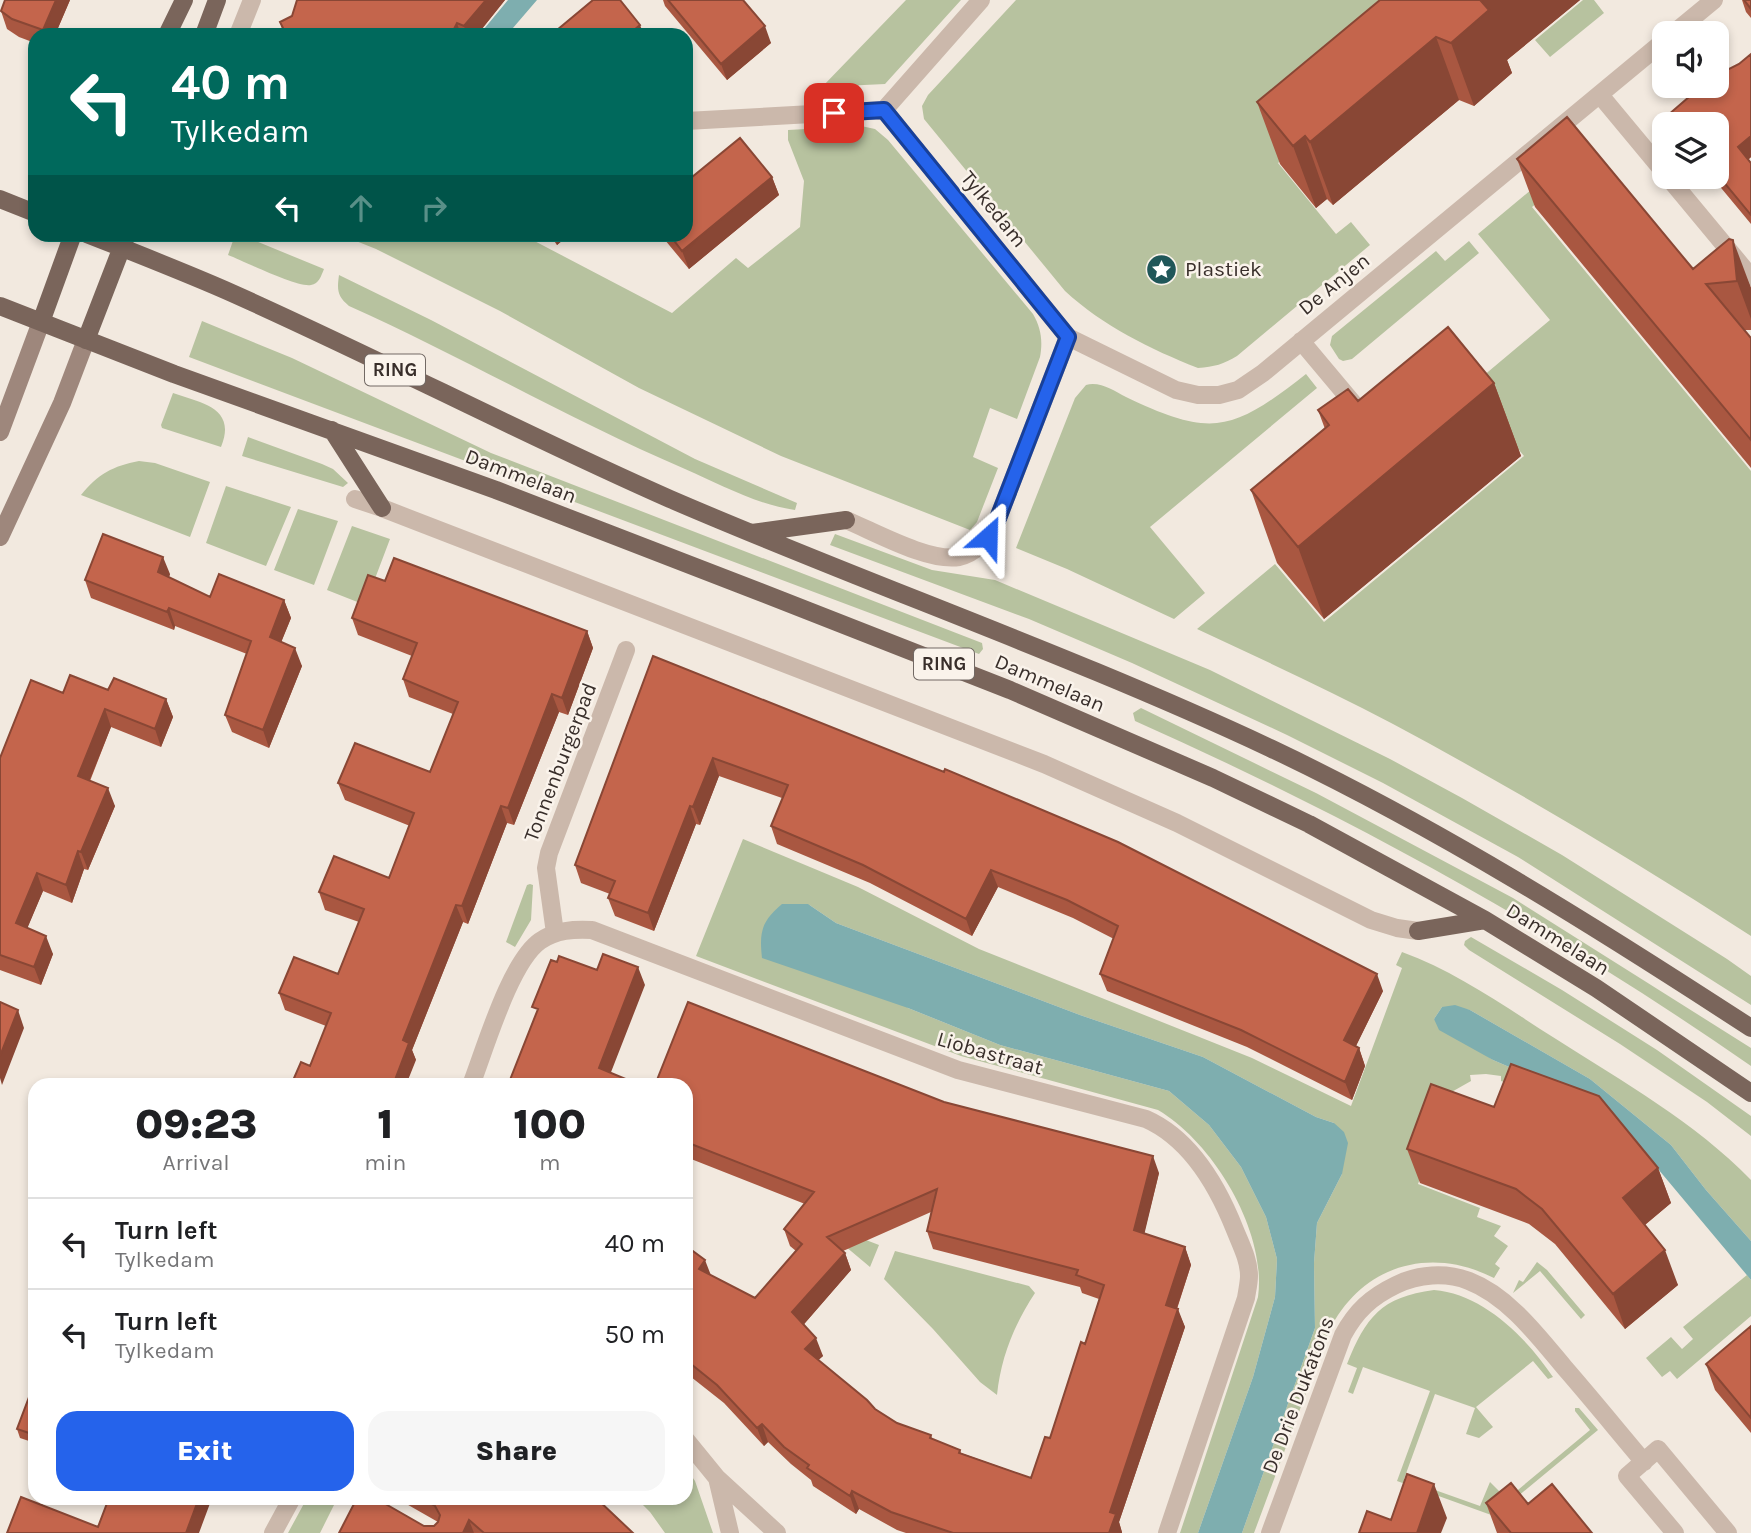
<!DOCTYPE html>
<style>
body{margin:0;font-family:Karla,sans-serif;background:#f6f6f6;color:#202124;height:100vh;display:flex;flex-direction:column;font-size:26px;white-space:nowrap}
*{box-sizing:border-box;margin:0}
p{font-size:23px;color:#757577}
.icon{flex:none;width:38px;height:38px;fill:none;stroke:currentColor;stroke-width:2;stroke-linecap:round;stroke-linejoin:round}
.map{position:relative;flex:1;overflow:hidden}
.drawer{position:absolute;left:28px;top:1078px;width:665px;height:427px;display:flex;flex-direction:column;background:#fff;border-radius:21px;box-shadow:0 4px 10px #0003}
.drawer>*{flex:none}
.guide{position:absolute;left:28px;top:28px;width:665px;height:214px;border-radius:21px;box-shadow:0 4px 10px #0003;background:#00695c;color:#fff;overflow:hidden}
.controls{position:absolute;left:1652px;top:21px;display:grid;gap:14px}
.controls a{display:grid;place-items:center;width:77px;height:77px;border-radius:14px;background:#fff;box-shadow:0 4px 10px #0003;font-size:35px}
.pin{position:absolute;display:grid;place-items:center;width:60px;height:60px;color:#fff;margin:-30px;border-radius:14px;box-shadow:0 4px 10px #0006}
.me{position:absolute;width:77px;margin:-38px;rotate:25deg;stroke-linejoin:round;filter:drop-shadow(0 0 5px #0008)}
.turn{display:flex;align-items:center;gap:24px;height:147px;padding:0 28px;font-size:32px}
.turn .icon{width:91px;height:91px;stroke-width:2.5}
.turn b{display:block;font-size:49px;line-height:60px}
.lanes{display:flex;align-items:center;height:66px;padding:0 28px;background:#0003;justify-content:center;gap:35px;direction:ltr}
.lanes .off{opacity:.35}
.eta{display:flex;justify-content:space-evenly;align-items:center;height:119px;text-align:center}
.eta b{font-size:42px;font-weight:800;line-height:49px}
.button{display:flex;gap:14px;margin-top:auto;padding:14px 28px}
.button a{flex:1;height:80px;border-radius:21px;background:#2563eb;color:#fff;font-size:28px;font-weight:800;line-height:80px;text-align:center}
.button a+a{background:#f6f6f6;color:#202124}
ul{padding:0;list-style:none}
li{display:flex;align-items:center;gap:21px;height:91px;padding:0 28px;border-top:2px solid #e0e0e0}
li div{flex:1}
li b{display:block;font-size:26px}
li em{font-style:normal}
.map>svg:first-child{display:block}
.green{fill:#b7c29f}
.water{fill:#7eaeaf}
.lines{fill:none;stroke-linecap:round;stroke-linejoin:round}
.service{stroke:#cbb8ab;stroke-width:18}
.minor{stroke:#cbb8ab;stroke-width:18}
.secondary{stroke:#9e877c;stroke-width:18}
.primary{stroke:#7a655b;stroke-width:18}
.wall{fill:#a95741;fill-rule:evenodd}
.shaded-wall{fill:#894735}
.building{fill:#c4654c;stroke:#894735;stroke-width:2;fill-rule:evenodd}
.route-casing{stroke:#184099;stroke-width:18}
.route{stroke:#2563eb;stroke-width:12}
.labels{text-anchor:middle;dominant-baseline:central;stroke-width:5;stroke-linejoin:round;paint-order:stroke}
.shield{fill:#faf3eb;stroke:#726964;stroke-width:2}
.shield-label{font-size:19px;font-weight:bold;fill:#382e2a}
.street-label{font-size:21px;fill:#382e2a;stroke:#faf3eb}
.poi-label{font-size:21px;fill:#382e2a;stroke:#faf3eb;text-anchor:start}
</style>
<div class="map">
<svg width="1751" height="1533" viewBox="0 0 1751 1533">
<rect width="100%" height="100%" fill="#f2e9df"/>
<path class="green" d="M906,0H961L885,84L822,87Z
M1016,0H1475L1278,163L1336,234L1351,222L1370,245L1237,356C1224,364 1214,367 1198,368C1150,349 1103,326 1065,291L924,119L922,106L928,95Z
M1583,0H1594L1604,13L1550,57L1535,40Z
M861,126L875,129L888,140L1033,314C1041,328 1043,341 1040,357L1017,419L990,408L973,457L998,468L977,522L970,530L781,456L639,388L500,311L376,249L341,235H523L672,313L736,258L748,268L800,227L804,181L788,140V130Z
M1555,170L1564,181L1532,207L1751,471V936C1634,860 1516,790 1393,724C1329,690 1263,660 1197,629L1275,564L1324,622L1524,456L1475,397L1464,392L1550,320L1478,234Z
M235,235H241L324,269C321,276 319,284 311,285C297,288 244,261 228,255Z
M1469,241L1479,253L1352,359L1343,361L1339,359L1330,345L1332,336L1436,251L1445,261Z
M339,275L431,320L695,459L797,503L795,510C757,505 720,484 685,469C570,420 463,357 349,306C337,296 337,290 339,275Z
M202,321L292,358L491,453L982,643L983,649L979,654L189,357Z
M1306,374L1317,388L1150,527L1205,593L1174,619L1067,569L1016,548L1075,398L1086,385C1100,381 1114,391 1126,397C1212,438 1232,432 1306,374Z
M173,393C202,403 237,408 221,447L162,428L161,425Z
M248,437L322,464L333,469L348,483L343,487L242,456Z
M139,461L155,463L210,482L190,537L81,495C98,474 113,466 139,461Z
M226,486L291,507L266,566L206,543Z
M298,509L338,521L314,585L274,570Z
M352,526L390,539L365,605L327,590Z
M835,534L932,570L995,580L1210,670L1390,759L1462,798L1562,855L1727,959L1751,976V1005L1518,857L1383,783L1287,735L1132,663L1029,619L830,545Z
M1141,708L1316,793L1513,898L1751,1048V1066C1557,931 1351,817 1135,721L1133,713Z
M743,839L858,887L979,949L1252,1058L1351,1106L1402,968L1396,965L1402,952C1457,972 1507,1008 1556,1039C1623,1082 1695,1122 1751,1180V1241L1706,1190L1671,1145L1590,1079L1470,1010L1442,1007L1434,1019L1493,1060L1583,1099L1527,1090L1501,1081V1076L1486,1074L1470,1075L1471,1081L1448,1094L1441,1123L1418,1184L1480,1208L1477,1217L1501,1226L1494,1236L1508,1246L1495,1264L1500,1268L1494,1278C1429,1245 1361,1266 1329,1331L1254,1533H1242L1315,1328L1314,1263L1317,1223L1342,1174L1334,1123L1316,1117L1203,1057L1080,1015L836,923L808,904L908,1008L1000,1045L1169,1091L1209,1125L1241,1167L1266,1217L1277,1259L1275,1297L1253,1377L1198,1533H1180L1258,1297C1267,1232 1214,1143 1158,1110L961,1056L696,956Z
M530,884L533,885L531,920L515,947L506,942L527,885Z
M1471,937L1562,990L1657,1050L1751,1116V1136L1707,1102L1620,1044L1469,950L1464,945L1465,941Z
M814,1220L879,1245L870,1267Z
M895,1251L1029,1286L1035,1293C1014,1325 1001,1357 997,1395L980,1382L933,1329L884,1279Z
M1537,1262L1547,1270L1585,1315L1581,1319L1540,1271L1513,1293L1519,1280L1523,1282Z
M1747,1275L1751,1280V1316L1677,1379L1670,1371L1662,1377L1646,1358L1671,1337L1682,1349L1693,1339L1683,1327Z
M1434,1290C1483,1294 1526,1337 1553,1377L1548,1379L1533,1361L1476,1407L1493,1427L1479,1438L1466,1434L1475,1408L1435,1394L1404,1479L1480,1506L1490,1482L1507,1499L1590,1430L1575,1411V1408H1579L1598,1430L1494,1516L1397,1481L1430,1391L1363,1367L1353,1394L1348,1392L1357,1368L1347,1364C1366,1317 1381,1297 1434,1290Z
M686,1468L695,1481L713,1533H665L650,1512L636,1498H686Z
M307,1498H325L335,1503L320,1533H288Z"/>
<path class="water" d="M508,0H537L507,35H479Z
M782,904H808L836,923L1080,1015L1203,1057L1316,1117L1334,1123L1344,1132L1348,1143L1342,1174L1317,1223L1314,1263L1315,1328L1242,1533H1198L1253,1377L1275,1297L1277,1259L1266,1217L1241,1167L1209,1125L1169,1091L1000,1045L908,1008L762,958C759,931 762,921 782,904Z
M1455,1005L1470,1010L1590,1079L1671,1145L1706,1190L1751,1241V1280L1617,1120L1583,1099L1493,1060L1439,1030L1434,1019L1442,1007Z"/>
<g class="lines">
<path class="service" d="M1270,1533L1343,1335C1356,1311 1371,1297 1396,1285C1418,1274 1446,1272 1469,1281C1508,1296 1538,1336 1564,1367C1591,1398 1617,1430 1644,1462
M1675,1533L1627,1476L1658,1449L1728,1533"/>
<path class="minor" d="M1674,33L1714,0
M238,35L252,0
M1600,95L1664,172
M884,110L1068,337L1176,390L1198,395H1219L1238,390L1263,373L1664,41
M686,121L884,110L981,0
M1668,177L1751,277
M1301,341L1358,409
M355,499L382,508L1044,764L1177,823L1371,920L1397,928L1418,931
M846,520C875,532 928,562 959,557C976,553 986,540 995,526L1068,337
M555,933L546,868L549,853L626,650
M471,1085C485,1049 510,962 540,941C556,930 574,929 592,930L958,1070L1146,1119C1191,1139 1218,1187 1235,1230C1241,1245 1249,1260 1249,1276C1249,1283 1247,1291 1246,1298L1167,1533
M686,1440L717,1478L777,1533
M717,1478L730,1533
M273,1533L292,1498"/>
<path class="secondary" d="M0,432L41,322
M0,537L62,403L86,340"/>
<path class="primary" d="M167,35L184,0
M204,35L217,0
M0,199L35,213
M87,234C133,252 179,270 225,290C374,356 520,433 670,499C869,585 1074,656 1270,748C1437,827 1596,927 1751,1028
M0,306L174,374L496,490L760,592L1010,690L1213,778L1309,824L1485,920L1596,988L1751,1093
M41,322L73,234
M86,340L127,234
M332,430L382,508
M752,533L846,520
M1418,931L1485,920"/>
</g>
<path class="wall" d="M70,0L55,35H35V43L19,37L7,29L1,11Z
M297,0H505L477,35H284L280,22L292,16Z
M663,0H743L771,43L727,80L665,6Z
M1380,0H1580L1507,60L1512,73L1474,106L1459,100L1333,205L1327,199L1316,208L1280,164L1257,102Z
M1742,0H1751V18L1746,12Z
M1751,54V157L1748,160L1751,163V224L1712,177H1717V124H1671L1668,115L1696,92L1694,86L1739,64Z
M1517,159L1693,269L1729,239L1751,288V330H1744L1751,338V468L1535,207Z
M772,177L779,195L689,269L660,234H686Z
M549,234H570L557,245Z
M1494,383L1521,456L1324,619L1277,563L1251,490L1325,429L1318,410L1358,401Z
M170,574L169,577L210,597L284,600L291,618L281,642L302,666L269,748L232,732L225,715L247,654L175,626L174,630L91,598L85,580Z
M385,581L587,631L593,648L568,715L559,712L514,825L507,823L468,924L463,922L412,1050L416,1060L310,1066L326,1026L285,1010L279,993L338,974L359,922L325,910L319,892L389,878L410,826L345,800L338,783L430,772L453,714L409,697L403,679L412,656L358,635L352,618Z
M653,656L1383,991L1356,1046L1359,1048L1365,1066L1352,1100L1247,1047L1107,991L1100,974L1114,939L1073,918L998,887L972,936L870,883L777,844L771,826L782,798L719,776L700,825L696,824L654,931L615,916L608,898L610,894L581,883L575,865Z
M108,690L166,699L173,717L161,747L111,727L90,781L115,806L88,870L84,869L72,903L43,891L27,928L53,954L41,985L0,970V758L63,693Z
M686,1085L944,1102L1159,1173L1144,1233L1185,1247L1191,1265L1177,1309L1185,1327L1119,1522L1122,1533H906L897,1530L859,1509L856,1514L813,1486L811,1480L791,1464L768,1442L764,1446L724,1403L686,1373V1246L711,1275L755,1298L796,1251L790,1246L784,1229L805,1204L686,1157ZM931,1212L927,1231L933,1249L1080,1287L1082,1293L1099,1299L1085,1344L1050,1438L1031,1478L961,1453L960,1450L932,1439L931,1435L897,1423L875,1409L818,1360L823,1356L804,1324L851,1270L845,1253L843,1251Z
M1407,1149L1658,1168L1671,1203L1645,1225L1678,1285L1625,1329L1555,1244L1529,1224L1420,1183Z
M1751,1326V1433L1715,1390L1706,1364Z
M35,1394V1443L20,1438L17,1429Z
M396,1498H596L633,1533H339L434,1526L438,1522Z
M1486,1503L1528,1504L1592,1533H1497Z"/>
<path class="shaded-wall" d="M56,0H70L55,35H45L43,30Z
M486,0H505L477,35H467L464,26Z
M1482,0H1580L1507,60L1512,73L1474,106L1451,43Z
M457,23L461,35H451Z
M640,25L644,35H628Z
M765,26L771,43L727,80L721,64Z
M1436,37L1459,100L1333,205L1310,142Z
M1305,136L1327,199L1316,208L1293,146Z
M1751,136V157L1744,163L1738,147Z
M772,177L779,195L689,269L682,251Z
M554,234H570L557,245Z
M1733,240L1751,288V319L1737,281Z
M1494,383L1521,456L1324,619L1298,547Z
M163,557L170,574L164,590L158,572Z
M284,600L291,618L276,655L270,637Z
M169,608L175,626L174,630L167,612Z
M587,631L593,648L568,715L562,698Z
M295,648L302,666L269,748L263,730Z
M552,694L559,712L514,825L508,808Z
M166,699L173,717L161,747L155,729Z
M105,709L111,727L84,794L78,776Z
M713,758L719,776L700,825L693,807Z
M108,788L115,806L88,870L81,852Z
M501,806L507,823L468,924L462,906Z
M690,806L696,824L654,931L648,913Z
M78,851L84,869L72,903L66,885Z
M991,870L998,887L972,936L966,919Z
M37,873L43,891L22,941L16,923Z
M456,905L463,922L412,1050L416,1060L406,1085H393L403,1040Z
M46,936L53,954L41,985L34,967Z
M638,967L645,985L606,1085L599,1068Z
M1377,974L1383,991L1350,1058L1344,1040Z
M18,1010L24,1028L2,1085L0,1078V1056Z
M1359,1048L1365,1066L1352,1100L1345,1082Z
M1153,1156L1159,1173L1141,1248L1134,1230Z
M1658,1168L1671,1203L1635,1233L1623,1198Z
M1185,1247L1191,1265L1172,1323L1166,1305Z
M1665,1250L1678,1285L1625,1329L1613,1294Z
M845,1253L851,1270L799,1330L792,1312Z
M705,1260L712,1278L699,1269Z
M1178,1309L1185,1327L1119,1522L1122,1532V1533H1109L1110,1512Z
M816,1338L823,1356L812,1366L805,1349Z
M762,1424L768,1442L764,1446L757,1428Z
M1434,1484L1447,1518L1441,1533H1417Z
M852,1491L859,1509L856,1514L850,1496Z
M199,1498H212L199,1533H186Z
M469,1520L474,1533H463Z"/>
<path class="building" d="M5,0H56L43,30L12,19L1,11Z
M297,0H486L464,26L457,23L451,35H362L354,31L353,35H284L285,32L280,22L292,16Z
M593,0H620L640,25L628,35H551Z
M668,0H743L765,26L721,64Z
M1380,0H1482L1481,1L1489,10L1451,43L1436,37L1310,142L1305,136L1293,146L1257,102Z
M1744,0H1751V9Z
M1751,54V136L1738,147L1751,163V215L1717,174V124H1676L1668,115L1697,90L1694,86H1717V75L1739,64Z
M1567,117L1693,269L1729,239L1733,240L1737,281L1706,284L1751,338V440L1517,159Z
M740,138L772,177L682,251L669,234H686V182Z
M1448,327L1494,383L1298,547L1251,490L1329,425L1318,410L1348,389L1358,401Z
M103,534L163,557L158,572L210,597L219,574L284,600L270,637L295,648L263,730L225,715L251,641L169,608L167,612L85,580Z
M394,558L587,631L562,698L552,694L508,808L501,806L462,906L456,905L403,1040L409,1043L393,1085H291L301,1062L310,1066L331,1013L279,993L294,957L338,974L364,909L319,892L334,856L389,878L414,813L338,783L355,743L430,772L458,702L403,679L417,643L352,618L368,575L385,581Z
M653,656L944,772L945,769L1118,842L1377,974L1344,1040L1359,1048L1345,1082L1241,1030L1100,974L1118,926L1067,900L991,870L966,919L863,865L771,826L788,785L713,758L693,807L690,806L648,913L608,898L615,881L575,865Z
M70,675L108,690L114,678L166,699L155,729L105,709L78,776L108,788L81,852L78,851L66,885L37,873L16,923L46,936L34,967L0,955V758L31,680L63,693Z
M603,954L638,967L599,1068L640,1085H508L538,1009L532,1007L551,960L557,962L559,956L597,970Z
M0,1002L18,1010L0,1056Z
M688,1002L944,1102L1153,1156L1134,1230L1185,1247L1166,1305L1178,1309L1110,1512L1116,1514L1109,1533H953L891,1512L852,1491L850,1496L807,1468L809,1465L784,1447L762,1424L757,1428L717,1385L686,1360V1246L705,1260L699,1269L755,1298L802,1244L784,1229L814,1192L686,1142V1085H655ZM937,1189L927,1231L1078,1270L1076,1275L1104,1285L1085,1344L1081,1342L1050,1438L1045,1437L1031,1478L959,1453L960,1450L930,1438L931,1435L897,1423L875,1409L867,1400L805,1349L816,1338L792,1312L845,1253L827,1237Z
M1511,1064L1599,1096L1658,1168L1623,1198L1665,1250L1613,1294L1542,1209L1516,1189L1407,1149L1431,1084L1494,1107Z
M1751,1326V1418L1706,1364Z
M31,1392L35,1394V1435L17,1429Z
M1407,1474L1434,1484L1417,1533H1359L1367,1511L1391,1520Z
M1511,1483L1528,1504L1552,1484L1592,1533H1511L1486,1503Z
M21,1497L98,1527L109,1498H199L186,1533H7Z
M357,1498H375L424,1526H434L438,1522L440,1515L435,1506L421,1498H596L633,1533H484L469,1520L463,1533H339Z"/>
<g class="lines">
<defs>
<path id="route" d="M834,113L884,110L1068,337L995,526L988,537"/>
</defs>
<use href="#route" class="route-casing"/>
<use href="#route" class="route"/>
</g>
<defs>
<symbol id="sight-disc" viewBox="-11 -11 22 22"><circle r="9.5" fill="#205759" stroke="#faf3eb"/><path d="M0-6L1.8-2.2L6-1.7L2.9 1.2L3.7 5.4L0 3.3L-3.7 5.4L-2.9 1.2L-6-1.7L-1.8-2.2Z" fill="#fff"/></symbol>
</defs>
<g fill-rule="evenodd">
<use href="#sight-disc" x="1144" y="252" width="35" height="35"/>
</g>
<g class="labels">
<g class="shield">
<rect x="365" y="354.5" width="60" height="31" rx="5"/>
<rect x="914" y="648.5" width="60" height="31" rx="5"/>
</g>
<g class="shield-label">
<text x="395" y="370">RING</text>
<text x="944" y="664">RING</text>
</g>
<g class="street-label">
<text transform="translate(994 209) rotate(51)">Tylkedam</text>
<text transform="translate(1334 284) rotate(-39)">De Anjen</text>
<text transform="translate(521 476) rotate(21)">Dammelaan</text>
<text transform="translate(1050 683) rotate(23)">Dammelaan</text>
<text transform="translate(560 762) rotate(-69)">Tonnenburgerpad</text>
<text transform="translate(1558 939) rotate(32)">Dammelaan</text>
<text transform="translate(990 1053) rotate(16)">Liobastraat</text>
<text transform="translate(1298 1395) rotate(-69)">De Drie Dukatons</text>
</g>
<g class="poi-label">
<text x="1185" y="269">Plastiek</text>
</g>
</g>
</svg>
<div class="controls">
<a><svg class="icon" aria-label="sound" viewBox="0 0 24 24"><path d="M4 9h4l5-4v14l-5-4H4zM17 9q2 3 0 6"/></svg></a>
<a><svg class="icon" aria-label="layers" viewBox="0 0 24 24"><path d="M12 4l9 5-9 5-9-5zM3 14l9 5 9-5"/></svg></a>
</div>
<div class="pin" style="left:834px;top:113px;background:#d93025"><svg class="icon" aria-label="arrive" viewBox="0 0 24 24"><path d="M6 21V4h12l-3 4 3 4H6"/></svg></div>
<svg class="me" style="left:988px;top:537px" viewBox="-20 -20 40 40"><path d="M0-17L14 15 0 8-14 15z" fill="#2563eb" stroke="#fff" stroke-width="4"/></svg>
<div class="guide">
<div class="turn"><svg class="icon" aria-label="left" viewBox="0 0 24 24"><path d="M17 20v-9H6M10 6l-5 5 5 5"/></svg><div><b>40 m</b>Tylkedam</div></div>
<div class="lanes"><svg class="icon" aria-label="left" viewBox="0 0 24 24"><path d="M17 20v-9H6M10 6l-5 5 5 5"/></svg><svg class="icon off" aria-label="ahead" viewBox="0 0 24 24"><path d="M12 20V5M6 11l6-6 6 6"/></svg><svg class="icon off" aria-label="right" viewBox="0 0 24 24"><path d="M7 20v-9h11M14 6l5 5-5 5"/></svg></div>
</div>
<section class="drawer">
<div class="eta">
<div><b>09:23</b><p>Arrival</p></div>
<div><b>1</b><p>min</p></div>
<div><b>100</b><p>m</p></div>
</div>
<ul>
<li><svg class="icon" aria-label="left" viewBox="0 0 24 24"><path d="M17 20v-9H6M10 6l-5 5 5 5"/></svg><div><b>Turn left</b><p>Tylkedam</p></div><em>40 m</em></li>
<li><svg class="icon" aria-label="left" viewBox="0 0 24 24"><path d="M17 20v-9H6M10 6l-5 5 5 5"/></svg><div><b>Turn left</b><p>Tylkedam</p></div><em>50 m</em></li>
</ul>
<div class="button"><a>Exit</a><a>Share</a></div>
</section>
</div>
